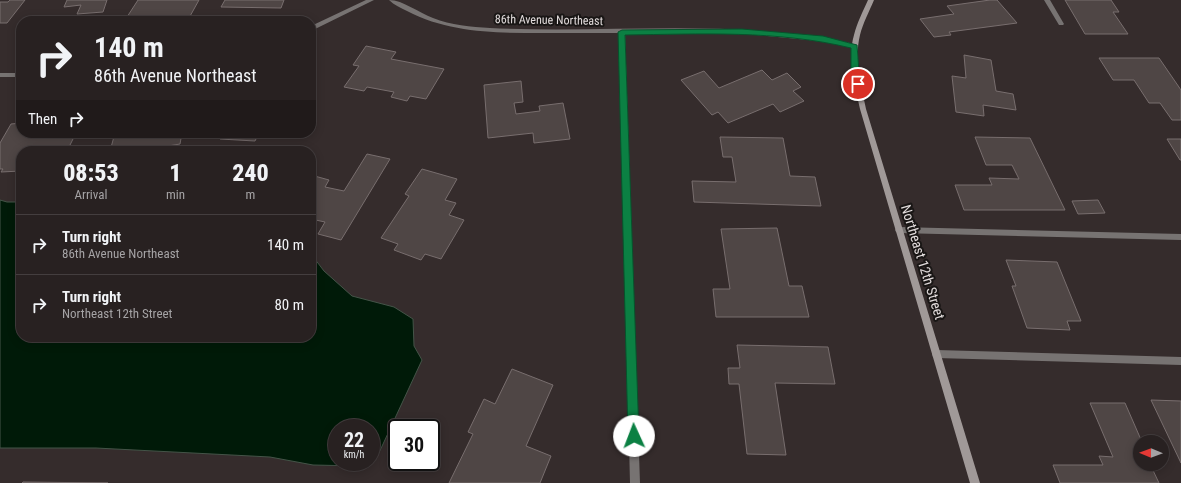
<!DOCTYPE html>
<style>
body{margin:0;font-family:"Roboto Condensed",sans-serif;background:#342e2e;color:#f1f3f6;height:100vh;display:flex;flex-direction:column;font-size:15px;white-space:nowrap}
*{box-sizing:border-box;margin:0}
p{font-size:13px;color:#a5a3a5}
.icon{flex:none;width:22px;height:22px;fill:none;stroke:currentColor;stroke-width:2;stroke-linecap:round;stroke-linejoin:round}
.map{position:relative;flex:1;overflow:hidden}
.details{position:absolute;left:16px;top:146px;width:300px;height:196px;display:flex;flex-direction:column;background:#282121;border-radius:16px;box-shadow:0 2px 10px #0003,0 0 0 1px #443e3f}
.details>*{flex:none}
.banner{position:absolute;left:16px;top:16px;width:300px;height:122px;border-radius:16px;box-shadow:0 2px 10px #0003,0 0 0 1px #443e3f;background:#282121;color:#f1f3f6;overflow:hidden}
.needle{width:26px;rotate:271deg}
.tools{position:absolute;left:1133px;top:435px;display:grid;gap:8px}
.tools a{display:grid;place-items:center;width:36px;height:36px;border-radius:50%;background:#282121;box-shadow:0 2px 10px #0003,0 0 0 1px #443e3f;font-size:20px}
.speed{position:absolute;left:328px;top:419px;display:flex;gap:8px;font-size:20px;font-weight:700;text-align:center}
.speed>*{display:grid;place-content:center;width:52px;height:52px;border-radius:50%;background:#282121;box-shadow:0 2px 10px #0003,0 0 0 1px #443e3f;line-height:1}
.speed small{font-size:10px;font-weight:400}
.speed .limit{border:2px solid #111;border-radius:6px;background:#fff;color:#111}
.pin{position:absolute;display:grid;place-items:center;width:34px;height:34px;color:#fff;margin:-17px;border:2px solid #fff;border-radius:50%;box-shadow:0 1px 4px #0007}
.me{position:absolute;width:44px;margin:-22px;rotate:358deg;stroke-linejoin:round;filter:drop-shadow(0 0 3px #0008)}
.turn{display:flex;align-items:center;gap:14px;height:84px;padding:0 12px;font-size:18px}
.turn .icon{width:52px;height:52px;stroke-width:2.5}
.turn b{display:block;font-size:28px;line-height:34px}
.then{display:flex;align-items:center;height:38px;padding:0 12px;background:#0003;gap:8px;font-size:15px}
.eta{display:flex;justify-content:space-evenly;align-items:center;height:68px;text-align:center}
.eta b{font-size:24px;font-weight:800;line-height:28px}
ul{padding:0;list-style:none}
li{display:flex;align-items:center;gap:12px;height:60px;padding:0 12px;border-top:1px solid #443e3f}
li div{flex:1}
li b{display:block;font-size:15px}
li em{font-style:normal}
.map>svg:first-child{display:block}
.water{fill:#001a08;stroke:#445448}
.building{fill:#4f4645;stroke:#786e6e}
.lines{fill:none;stroke-linecap:round;stroke-linejoin:round}
.lane{fill:#777372;fill-rule:evenodd}
.street{fill:#777372;fill-rule:evenodd}
.secondary{fill:#a09998;fill-rule:evenodd}
.route{fill:#0b8043;stroke:#07532c}
.labels{text-anchor:middle;dominant-baseline:central;stroke-width:4;stroke-linejoin:round;paint-order:stroke}
.far-street-label{font-size:12px;fill:#e2dcdc;stroke:#191615}
.street-label{font-size:14px;fill:#e2dcdc;stroke:#191615}
</style>
<div class="map">
<svg width="1181" height="483" viewBox="0 0 1181 483">
<rect width="100%" height="100%" fill="#352c2c"/>
<path class="water" d="M0,200L7,202H21V337H311V254L324,271L352,296L394,307L413,319L414,346L422,360L377,457L371,460V428H337V462H367L359,466L313,465L270,457L96,448H0Z"/>
<path class="building" d="M10,0H25L7,23H0V2H8Z
M67,0H107L103,12L77,14L81,5L64,7Z
M138,0H199L189,18L127,17Z
M225,0H284L281,8L221,7Z
M990,0H997L1017,23L949,32L951,35L934,37L920,19L954,14L947,6Z
M1065,0H1111L1119,12H1113L1128,34H1085Z
M366,46L396,52L391,59L444,69L426,99L410,96L407,101L391,97L394,92L367,87L364,91L344,87L359,66L353,65Z
M964,55L991,60L996,91L1013,94L1016,110L983,105L984,116L956,112L952,76L966,78Z
M1099,58H1159L1181,90V120H1172L1160,103H1149L1134,80H1113Z
M762,70L772,80L787,73L801,87L793,91L804,101L780,112L773,104L728,123L718,112L712,115L681,80L704,71L719,88Z
M521,81L523,102L514,103L516,114L540,111L539,106L563,103L570,139L534,143L533,133L488,138L484,85Z
M21,123V133H76L67,151H21V171L1,172L3,169H0V143L11,124Z
M115,133H182L180,144L144,150L145,146L131,148L130,151H110Z
M223,133H259L255,141L220,139Z
M720,137L783,138L790,176L815,177L821,206L694,202L692,181L736,182L732,157H723Z
M975,137L1030,138L1065,210H964L955,185H992L989,178L1019,179L1012,165H986Z
M1167,139H1181V160H1180Z
M367,154L390,159L341,240L318,234L325,222L311,219V175L329,180L325,187L344,191Z
M422,169L457,179L445,200L456,203L449,215L464,220L441,259L425,254L421,260L394,250L398,244L381,238L409,196L405,194Z
M1098,200L1105,213L1078,214L1072,201Z
M777,228L789,286H802L809,317H716L713,289H730L721,229Z
M1006,260L1057,262L1081,321H1067L1070,330L1027,328L1012,286H1016Z
M737,345L828,347L835,384L775,383L786,455L747,454L739,384H729L728,368H740Z
M512,369L553,385L526,446L551,456L540,483H449L473,434L468,432L484,399L495,404Z
M1151,400L1181,401V463Z
M1090,403H1125L1142,442H1140V464H1150L1159,483H1060L1053,465H1103L1099,456L1113,457Z
M23,482L108,483H22Z"/>
<g class="lines">
<path class="lane" d="M1044,0H1050L1064,24L1063,25H1059Z
M899,227L1181,234V240L899,233L896,232L895,230L896,228Z
M936,350L1181,357V365L936,358L933,357L932,354L933,351Z"/>
<path class="street" d="M366,0H374L311,31V26Z
M389,0C403,0 419,13 433,18C451,25 471,27 490,28C587,33 686,23 783,33C807,35 831,39 855,44L858,46L855,48L819,41L747,34L625,33L640,483H630L619,33C593,33 568,33 542,33C496,33 449,33 407,11C401,8 394,5 389,0Z
M0,73H21V77H0Z"/>
<path class="secondary" d="M868,0H874C869,12 863,23 860,35C854,59 861,85 866,109L980,483H970L860,109C855,85 847,59 854,35C857,23 863,11 868,0Z"/>
</g>
<path class="route" d="M742,29L823,36L857,45L859,72L862,84L858,87L854,84L851,72V48C777,30 700,34 625,35L639,436L638,440L634,442L630,440L628,436L618,32L622,30Z"/>
<g class="labels">
<g class="far-street-label">
<text transform="translate(549 20) rotate(1)">86th Avenue Northeast</text>
</g>
<g class="street-label">
<text transform="translate(923 262) rotate(73)">Northeast 12th Street</text>
</g>
</g>
</svg>
<div class="tools">
<a><svg class="needle" viewBox="-14 -14 28 28"><path d="M0-13l5 13h-10z" fill="#e53935"/><path d="M0 13l5-13h-10z" fill="#a5a3a5"/></svg></a>
</div>
<div class="speed"><div>22<small>km/h</small></div><div class="limit">30</div></div>
<div class="pin" style="left:858px;top:84px;background:#d93025"><svg class="icon" aria-label="arrive" viewBox="0 0 24 24"><path d="M6 21V4h12l-3 4 3 4H6"/></svg></div>
<svg class="me" style="left:634px;top:436px" viewBox="-20 -20 40 40"><circle r="19" fill="#fff"/><path d="M0-13L10 11 0 6-10 11z" fill="#0b8043"/></svg>
<div class="banner">
<div class="turn"><svg class="icon" aria-label="right" viewBox="0 0 24 24"><path d="M7 20v-9h11M14 6l5 5-5 5"/></svg><div><b>140 m</b>86th Avenue Northeast</div></div>
<div class="then">Then<svg class="icon" aria-label="right" viewBox="0 0 24 24"><path d="M7 20v-9h11M14 6l5 5-5 5"/></svg></div>
</div>
<section class="details">
<div class="eta">
<div><b>08:53</b><p>Arrival</p></div>
<div><b>1</b><p>min</p></div>
<div><b>240</b><p>m</p></div>
</div>
<ul>
<li><svg class="icon" aria-label="right" viewBox="0 0 24 24"><path d="M7 20v-9h11M14 6l5 5-5 5"/></svg><div><b>Turn right</b><p>86th Avenue Northeast</p></div><em>140 m</em></li>
<li><svg class="icon" aria-label="right" viewBox="0 0 24 24"><path d="M7 20v-9h11M14 6l5 5-5 5"/></svg><div><b>Turn right</b><p>Northeast 12th Street</p></div><em>80 m</em></li>
</ul>
</section>
</div>
